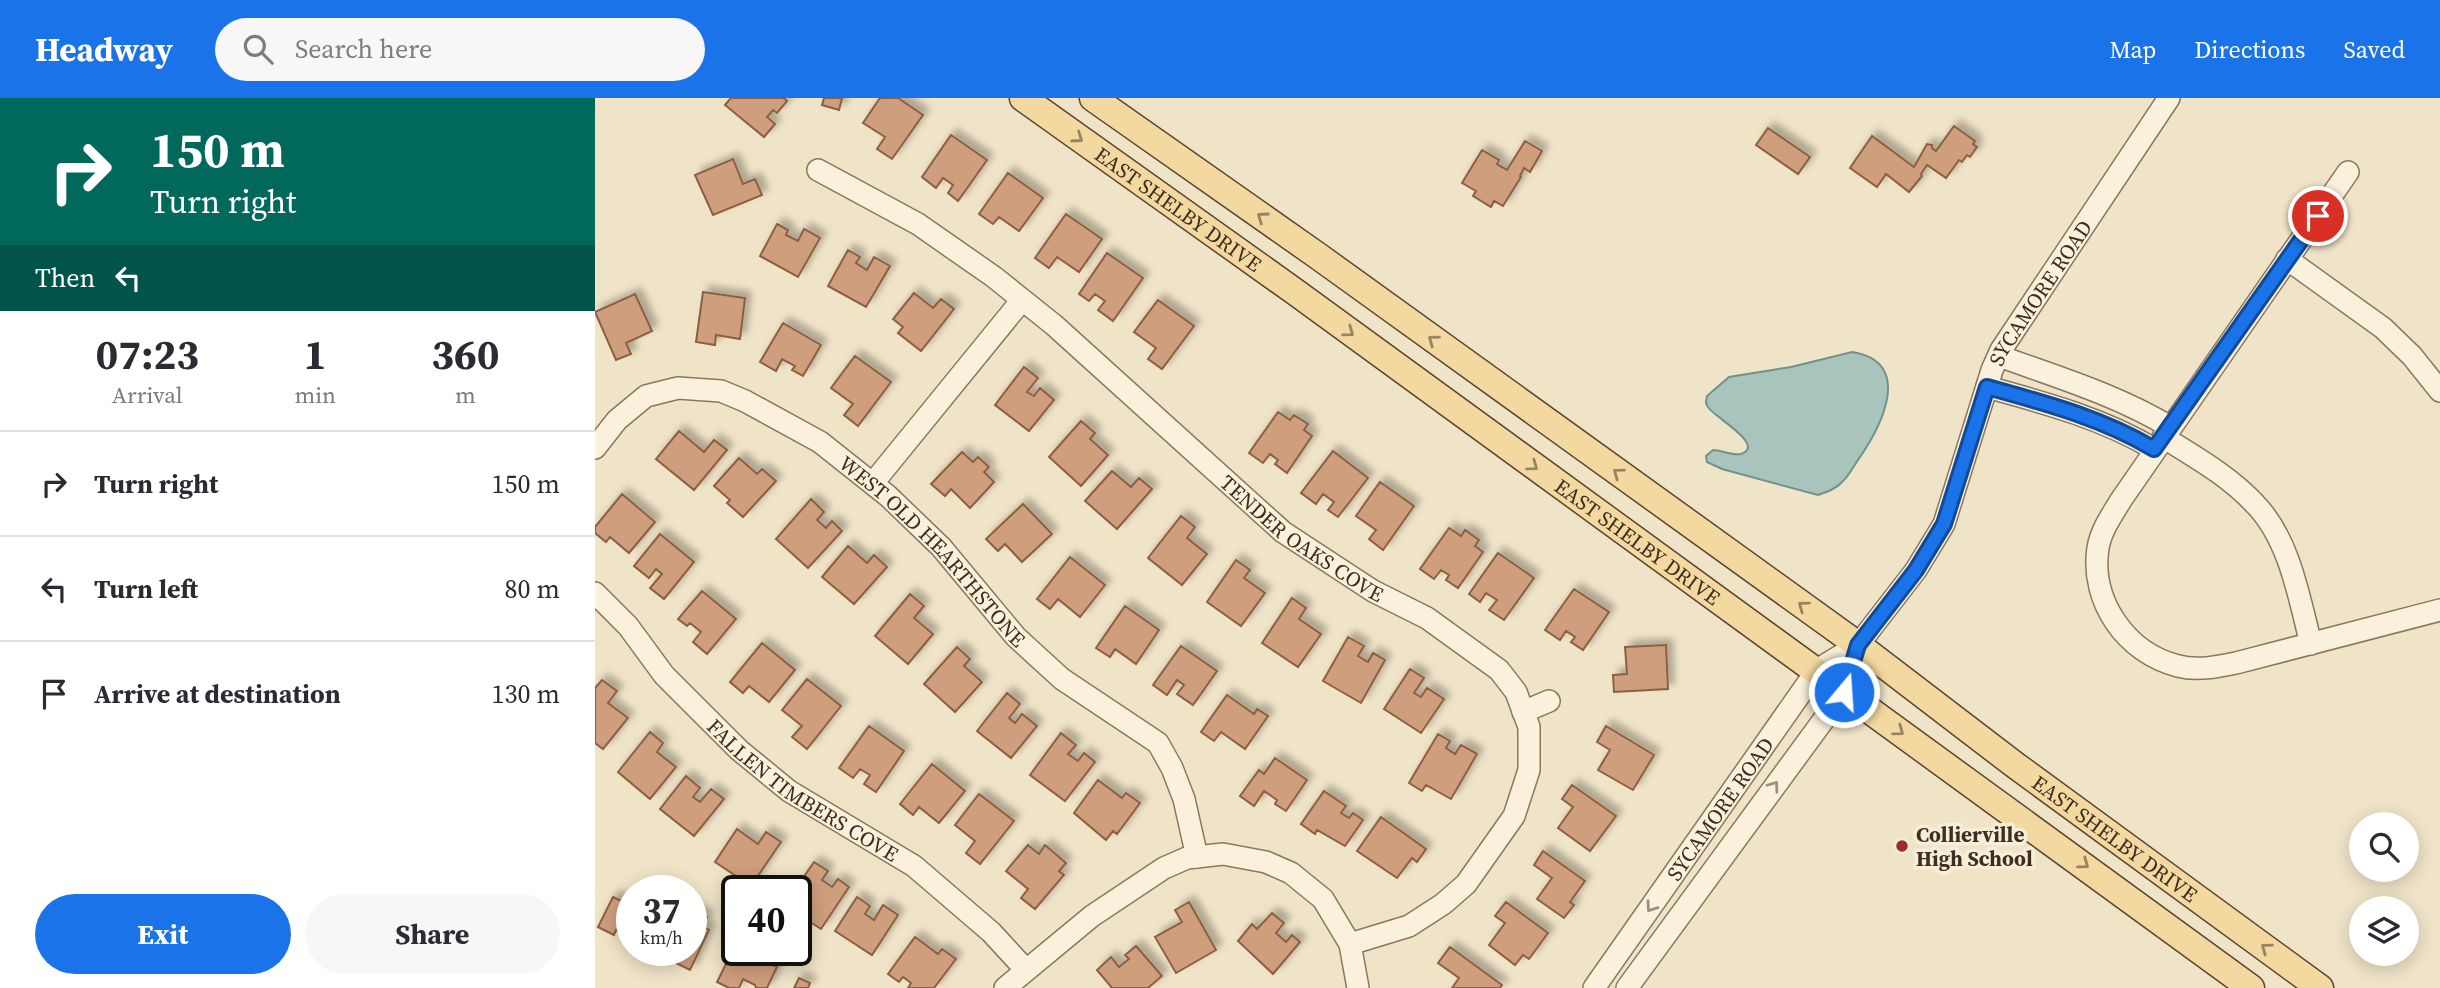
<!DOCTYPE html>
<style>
body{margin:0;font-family:"Source Serif 4",serif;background:#f7f7f7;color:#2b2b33;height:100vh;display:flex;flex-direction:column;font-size:26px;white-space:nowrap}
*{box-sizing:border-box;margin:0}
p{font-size:23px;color:#7c7c81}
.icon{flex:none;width:38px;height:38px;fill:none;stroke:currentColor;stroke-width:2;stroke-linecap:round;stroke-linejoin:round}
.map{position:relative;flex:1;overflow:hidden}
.side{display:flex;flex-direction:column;background:#fff;width:595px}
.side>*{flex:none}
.hud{background:#00695c;color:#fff;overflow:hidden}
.buttons{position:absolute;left:1754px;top:714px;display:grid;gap:14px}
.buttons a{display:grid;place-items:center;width:70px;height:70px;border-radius:50%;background:#fff;box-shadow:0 4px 18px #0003;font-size:35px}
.speed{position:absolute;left:21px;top:777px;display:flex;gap:14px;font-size:35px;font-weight:700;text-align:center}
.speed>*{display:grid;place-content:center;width:91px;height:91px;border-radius:50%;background:#fff;box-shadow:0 4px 18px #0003;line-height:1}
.speed small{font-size:18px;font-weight:400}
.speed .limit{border:4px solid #111;border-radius:10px;background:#fff;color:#111}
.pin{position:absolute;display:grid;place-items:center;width:60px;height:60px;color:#fff;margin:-30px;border:4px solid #fff;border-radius:50%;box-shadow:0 2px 7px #0007}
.me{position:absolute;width:77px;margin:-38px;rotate:18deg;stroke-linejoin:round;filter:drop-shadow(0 0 5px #0008)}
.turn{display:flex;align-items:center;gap:24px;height:147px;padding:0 35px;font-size:32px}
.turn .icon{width:91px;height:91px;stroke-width:2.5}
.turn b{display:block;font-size:49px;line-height:60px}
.then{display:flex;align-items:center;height:66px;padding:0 35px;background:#0003;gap:14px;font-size:26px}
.eta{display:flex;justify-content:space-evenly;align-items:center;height:119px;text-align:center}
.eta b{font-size:42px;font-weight:700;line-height:49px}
.primary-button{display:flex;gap:14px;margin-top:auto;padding:14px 35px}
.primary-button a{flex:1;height:80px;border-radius:42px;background:#1a73e8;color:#fff;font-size:28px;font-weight:700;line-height:80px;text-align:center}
.primary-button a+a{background:#f7f7f7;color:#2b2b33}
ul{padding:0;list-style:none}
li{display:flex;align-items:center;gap:21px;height:105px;padding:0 35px;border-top:2px solid #e1e1e2}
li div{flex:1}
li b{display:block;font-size:26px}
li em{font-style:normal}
header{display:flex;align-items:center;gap:42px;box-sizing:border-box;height:98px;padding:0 35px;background:#1a73e8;color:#fff}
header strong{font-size:33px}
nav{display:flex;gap:38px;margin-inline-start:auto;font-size:24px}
.search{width:490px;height:63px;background:#f7f7f7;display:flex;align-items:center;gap:18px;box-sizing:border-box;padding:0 24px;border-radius:38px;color:#7c7c81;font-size:26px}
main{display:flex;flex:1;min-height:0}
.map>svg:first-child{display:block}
.water{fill:#a9c4bc;stroke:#6f938a;stroke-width:2}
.building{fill:#cf9f7d;stroke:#8d5f41;stroke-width:2;filter:url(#shadow)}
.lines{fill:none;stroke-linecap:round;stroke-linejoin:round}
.minor-casing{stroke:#8d765c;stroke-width:24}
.major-casing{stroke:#5b4430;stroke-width:29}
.minor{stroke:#faf1dc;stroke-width:21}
.major{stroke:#f3d9a0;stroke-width:26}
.oneway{stroke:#988460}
.oneway2{stroke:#9c907e}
.route-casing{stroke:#114b97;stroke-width:18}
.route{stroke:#1a73e8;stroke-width:12}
.poi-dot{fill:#9e2a2b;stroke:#f7eed8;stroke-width:2.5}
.labels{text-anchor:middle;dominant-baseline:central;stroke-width:7;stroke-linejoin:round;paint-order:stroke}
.street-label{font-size:21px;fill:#3d2e20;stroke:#f7eed8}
.poi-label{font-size:21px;font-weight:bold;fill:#3d2e20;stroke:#f7eed8;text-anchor:start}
</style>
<header>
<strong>Headway</strong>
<div class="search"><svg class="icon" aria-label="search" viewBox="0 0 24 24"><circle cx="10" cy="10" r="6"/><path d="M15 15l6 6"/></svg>Search here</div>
<nav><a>Map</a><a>Directions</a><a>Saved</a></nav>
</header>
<main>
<section class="side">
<div class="hud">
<div class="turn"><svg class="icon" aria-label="right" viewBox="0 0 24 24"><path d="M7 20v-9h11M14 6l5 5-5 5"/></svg><div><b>150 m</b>Turn right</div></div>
<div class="then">Then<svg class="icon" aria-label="left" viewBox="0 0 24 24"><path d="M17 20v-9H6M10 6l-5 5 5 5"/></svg></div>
</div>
<div class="eta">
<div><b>07:23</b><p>Arrival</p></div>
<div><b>1</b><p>min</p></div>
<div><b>360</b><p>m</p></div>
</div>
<ul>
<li><svg class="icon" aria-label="right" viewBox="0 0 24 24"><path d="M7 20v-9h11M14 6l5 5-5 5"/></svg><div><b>Turn right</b></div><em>150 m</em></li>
<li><svg class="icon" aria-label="left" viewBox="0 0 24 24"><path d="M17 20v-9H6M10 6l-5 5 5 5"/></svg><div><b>Turn left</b></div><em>80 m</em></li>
<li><svg class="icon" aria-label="arrive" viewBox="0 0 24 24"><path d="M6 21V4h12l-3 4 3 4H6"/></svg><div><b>Arrive at destination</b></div><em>130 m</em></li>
</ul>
<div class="primary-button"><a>Exit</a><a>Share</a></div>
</section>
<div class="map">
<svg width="1845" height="890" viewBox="0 0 1845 890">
<defs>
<filter id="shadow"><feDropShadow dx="6" dy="-6" stdDeviation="3.5" flood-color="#0004"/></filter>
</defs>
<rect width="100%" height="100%" fill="#f0e4c8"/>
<path class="water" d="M1257,254C1320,264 1286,329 1263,362C1258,369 1254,378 1247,384C1241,391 1232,394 1223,397L1127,371L1112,364L1111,358L1118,352C1126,352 1139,358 1146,356C1172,347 1116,317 1113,309C1110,305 1111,303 1112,298L1134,279L1196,269Z"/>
<path class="building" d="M136,0H189L192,3L182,15L178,12L172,19L180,26L169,39L130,7Z
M229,0H247L244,12L227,7Z
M285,0H303L328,17L297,61L282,51L290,39L268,25Z
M1359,28L1380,43L1378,46L1382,49L1375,59L1372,57L1367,64L1364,62L1351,80L1332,67L1326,76L1327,78L1314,94L1291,76L1282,89L1255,70L1277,38L1319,69L1332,46L1337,47V50L1341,53Z
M1173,30L1215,59L1203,76L1161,47Z
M356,37L392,62L363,103L353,95L358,87L348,80L341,90L327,79Z
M930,43L947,53L935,74L929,70L925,78L926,79L908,108L899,103L896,109L878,98L881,93L867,85L887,52L904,62L902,66L912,72Z
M138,61L148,86L160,81L167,97L118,117L100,77Z
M413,75L448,100L424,133L404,119L398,126L384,116Z
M471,116L507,141L484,174L462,159L454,170L440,160Z
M182,126L193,132L191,137L203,143L209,131L225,140L203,179L165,158Z
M253,152L265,159L261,165L272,172L279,159L295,168L271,209L233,188Z
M512,155L548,180L518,223L503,212L510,203L500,196L494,203L484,196Z
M108,194L150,200L145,241L121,237L120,247L101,244Z
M319,195L338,210L346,201L359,211L326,253L303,235L308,229L298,221Z
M40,196L57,233L31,245L36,256L21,262L0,214Z
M563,202L599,228L567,271L553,261L561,250L539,234Z
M188,225L226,247L208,278L197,272L200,268L187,261L181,273L165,264Z
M260,258L296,284L263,328L249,317L258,306L236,290Z
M429,269L443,280L432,294L439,298L445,290L459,302L434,333L400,307Z
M683,314L695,322L699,317L713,326L709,332L717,338L692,375L680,366L683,362L675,356L668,365L654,355Z
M486,323L500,335L495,341L513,357L486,388L454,359Z
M84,333L109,354L119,342L132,352L99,392L61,361Z
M738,353L773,380L743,419L733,412L739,404L728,396L721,406L706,395Z
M367,354L378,364L383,359L394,369L389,374L399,384L375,410L356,391L350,398L336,386Z
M144,360L162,376L167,371L181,383L148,419L132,405L135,402L119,388Z
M517,373L536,389L544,380L557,391L522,431L490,403Z
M785,384L819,408L788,452L774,441L781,432L761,418Z
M27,396L60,424L34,455L15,439L11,444L0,435V429Z
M216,401L229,414L222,422L231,430L237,423L247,433L213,470L181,441Z
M428,406L457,436L427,464L410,446L403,453L391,441Z
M586,418L600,429L592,440L612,456L587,487L553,460Z
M854,430L866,438L870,432L884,442L880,448L888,454L863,490L851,482L854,477L846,472L839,481L825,471Z
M65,436L99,464L69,501L55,490L67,476L61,471L54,480L39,468Z
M253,448L272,465L279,457L292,469L259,506L227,479Z
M903,455L939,480L909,522L894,512L902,502L891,495L885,504L874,496Z
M475,459L510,487L485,519L463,501L455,511L442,501Z
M641,462L655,472L649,480L670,495L646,528L612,504Z
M979,491L1014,514L988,552L976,544L980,539L971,533L965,542L950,532Z
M107,493L141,521L112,556L98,544L106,534L95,525L92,528L83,521Z
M315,496L329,508L319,520L338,536L313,566L280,538Z
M697,500L711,510L704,521L726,536L703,569L667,545Z
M530,508L564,532L541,566L520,551L515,559L501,550Z
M753,539L769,548L763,558L773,564L778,555L790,562L766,605L728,583Z
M167,545L200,572L174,604L154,588L148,595L135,584Z
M1071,547L1073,591L1019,594L1018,577L1032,576L1030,549Z
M586,548L622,573L598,607L582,596L589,587L582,582L572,597L558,587Z
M362,549L375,561L369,568L387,584L360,614L329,586Z
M815,571L829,580L819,595L826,599L832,590L849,601L826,635L789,611Z
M212,581L246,608L212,651L197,639L207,628L187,612Z
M7,582L22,593L13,605L33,620L8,651L0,645V590Z
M412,595L425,606L414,620L420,625L427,616L442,628L416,660L382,633Z
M632,597L659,616L662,611L673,618L650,651L626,634L619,643L606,634Z
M274,628L309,653L281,694L269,686L275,677L265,671L258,680L244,670Z
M1011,628L1059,657L1038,692L1003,672L1015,652L1002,644Z
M55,634L68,645L62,654L81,669L55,701L23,674Z
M466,635L481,647L473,656L483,663L489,655L500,664L470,703L435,677Z
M843,636L855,643L851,650L860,656L866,647L882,656L856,701L831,687L827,693L814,685Z
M680,660L712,682L691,713L680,706L682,702L669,693L659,708L645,698L664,672L669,676Z
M337,666L370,693L344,725L324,709L318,717L305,706Z
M91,678L105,690L98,699L105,704L116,691L129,701L99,738L65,711Z
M503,682L527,700L531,695L545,705L522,736L518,733L511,742L479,715Z
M977,687L1021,718L995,753L963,730L978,709L967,701Z
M729,693L751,708L746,715L754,720L758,715L768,722L750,748L722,732L720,736L706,726Z
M384,696L419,723L385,766L371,755L380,743L360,727Z
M786,719L831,751L822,764L817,760L802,780L762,753Z
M142,731L163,746L171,734L186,744L156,788L120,764Z
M433,747L444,756L450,747L471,765L464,773L469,777L440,811L426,800L433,791L411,773Z
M948,753L990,783L975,804L979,807L969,820L942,801L957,780L939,767Z
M219,764L233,773L227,782L237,789L243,781L254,789L226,831L201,815V793H199Z
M18,799L37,808V844L32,842L34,839L21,832L19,837L3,829Z
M262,799L275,808L270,816L279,822L288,807L303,817L277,857L240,833Z
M594,804L621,852L581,875L560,839L587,824L580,812Z
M911,804L953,835L934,861L928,857L920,867L894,847L910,825L900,818Z
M96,812L112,819L107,828L114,832L95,872L79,864L83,855L77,852H96Z
M677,815L689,825L681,835L691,844L697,837L705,844L678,876L643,843L657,826L662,831Z
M320,839L343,856L347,851L361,861L339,890H313L316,885L308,879L304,884L293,876Z
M141,846L142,852H168L178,857L174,865L182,869L172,890H161L160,887L148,881L144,890H134L122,884Z
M541,848L567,878L553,890H517L502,872L516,859L524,869L534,861L530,857Z
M855,849L907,887L905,890H857L864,880L843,865Z
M204,880L215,885L213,890H199Z"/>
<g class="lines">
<defs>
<g id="minor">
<path id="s1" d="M223,72L323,126L399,179L459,227L688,434L778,493L832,520L904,572L921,594L934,629V672L919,718L871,786L848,806L814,828L755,846"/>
<path d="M1753,74L1526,402C1517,417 1506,432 1503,450C1495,503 1531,555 1583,568C1602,573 1622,569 1641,565L1845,512"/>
<path d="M1692,161L1788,230L1817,258L1845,293"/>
<path d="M1404,258C1462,279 1522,297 1575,329"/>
<path d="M1392,289C1450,305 1507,320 1559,351"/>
<path d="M1568,339C1600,359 1634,378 1660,406C1695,442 1704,500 1716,546"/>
<path id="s2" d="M0,350L22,322L51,298L83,290L126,293L150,303L225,344L293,398L346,449L421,539L467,581L563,645L577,670L589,701L602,759"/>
<path d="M278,385L427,202"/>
<path id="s3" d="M0,495L33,528L69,577L144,652L194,693L319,768L396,834L431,872"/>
<path d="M928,614L954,603"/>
<path d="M410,890L497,818L569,770L592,760L628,756L671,764L696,775L728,801L755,846L763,890"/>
<path id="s4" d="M999,890L1222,572L1263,547"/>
<path id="s5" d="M1032,890L1249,594L1263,547L1321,472L1349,426L1397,272L1406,252L1574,0"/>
</g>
<g id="major">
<path id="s6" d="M428,0L699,193L1656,890"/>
<path id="s7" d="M498,0L723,158L1263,547L1420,667L1725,890"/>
</g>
</defs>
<use href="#minor" class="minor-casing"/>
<use href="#major" class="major-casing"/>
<use href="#minor" class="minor"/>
<use href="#major" class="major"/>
</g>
<defs><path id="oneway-chevron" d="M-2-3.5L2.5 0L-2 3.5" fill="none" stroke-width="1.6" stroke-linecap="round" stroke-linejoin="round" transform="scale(1.75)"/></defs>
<g class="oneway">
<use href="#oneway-chevron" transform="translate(483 40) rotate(35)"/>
<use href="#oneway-chevron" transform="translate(667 119) rotate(-145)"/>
<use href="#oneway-chevron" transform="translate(754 234) rotate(36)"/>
<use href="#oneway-chevron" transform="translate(838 242) rotate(-144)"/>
<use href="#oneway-chevron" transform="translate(938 368) rotate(36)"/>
<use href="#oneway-chevron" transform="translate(1023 375) rotate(-144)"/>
<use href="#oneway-chevron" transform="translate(1208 508) rotate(-144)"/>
<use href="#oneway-chevron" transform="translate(1304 633) rotate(36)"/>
<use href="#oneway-chevron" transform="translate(1489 766) rotate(36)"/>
<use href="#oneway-chevron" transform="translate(1671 850) rotate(-144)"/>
</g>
<g class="oneway2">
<use href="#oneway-chevron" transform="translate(1179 688) rotate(-54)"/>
<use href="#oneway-chevron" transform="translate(1056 809) rotate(125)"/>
</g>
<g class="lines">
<defs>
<path id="route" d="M1249,594L1263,547L1321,472L1349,426L1392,289C1450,305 1507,320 1559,351L1723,118"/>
</defs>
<use href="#route" class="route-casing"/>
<use href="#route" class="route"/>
</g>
<circle class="poi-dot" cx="1307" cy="748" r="7"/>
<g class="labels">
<g class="street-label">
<text stroke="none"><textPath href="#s6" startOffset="191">EAST SHELBY DRIVE</textPath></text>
<text stroke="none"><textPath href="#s5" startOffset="817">SYCAMORE ROAD</textPath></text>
<text stroke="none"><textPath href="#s1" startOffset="611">TENDER OAKS COVE</textPath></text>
<text stroke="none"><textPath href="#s6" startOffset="758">EAST SHELBY DRIVE</textPath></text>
<text stroke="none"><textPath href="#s2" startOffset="418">WEST OLD HEARTHSTONE</textPath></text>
<text stroke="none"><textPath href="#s3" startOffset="289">FALLEN TIMBERS COVE</textPath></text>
<text stroke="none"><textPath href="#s4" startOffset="219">SYCAMORE ROAD</textPath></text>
<text stroke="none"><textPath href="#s7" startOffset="1262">EAST SHELBY DRIVE</textPath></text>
</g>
<g class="poi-label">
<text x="1321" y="736">Collierville<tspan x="1321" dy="24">High School</tspan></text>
</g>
</g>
</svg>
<div class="buttons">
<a><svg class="icon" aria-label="search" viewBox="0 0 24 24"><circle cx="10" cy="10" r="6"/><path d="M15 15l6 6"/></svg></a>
<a><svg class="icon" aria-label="layers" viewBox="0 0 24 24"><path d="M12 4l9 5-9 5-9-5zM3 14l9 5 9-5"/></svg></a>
</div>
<div class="speed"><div>37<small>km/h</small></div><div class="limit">40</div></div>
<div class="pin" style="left:1723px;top:118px;background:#d93025"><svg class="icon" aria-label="arrive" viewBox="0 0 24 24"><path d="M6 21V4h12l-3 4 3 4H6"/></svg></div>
<svg class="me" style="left:1249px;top:594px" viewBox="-20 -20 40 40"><circle r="17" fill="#1a73e8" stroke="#fff" stroke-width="3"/><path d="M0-11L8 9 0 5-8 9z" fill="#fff"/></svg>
</div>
</main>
